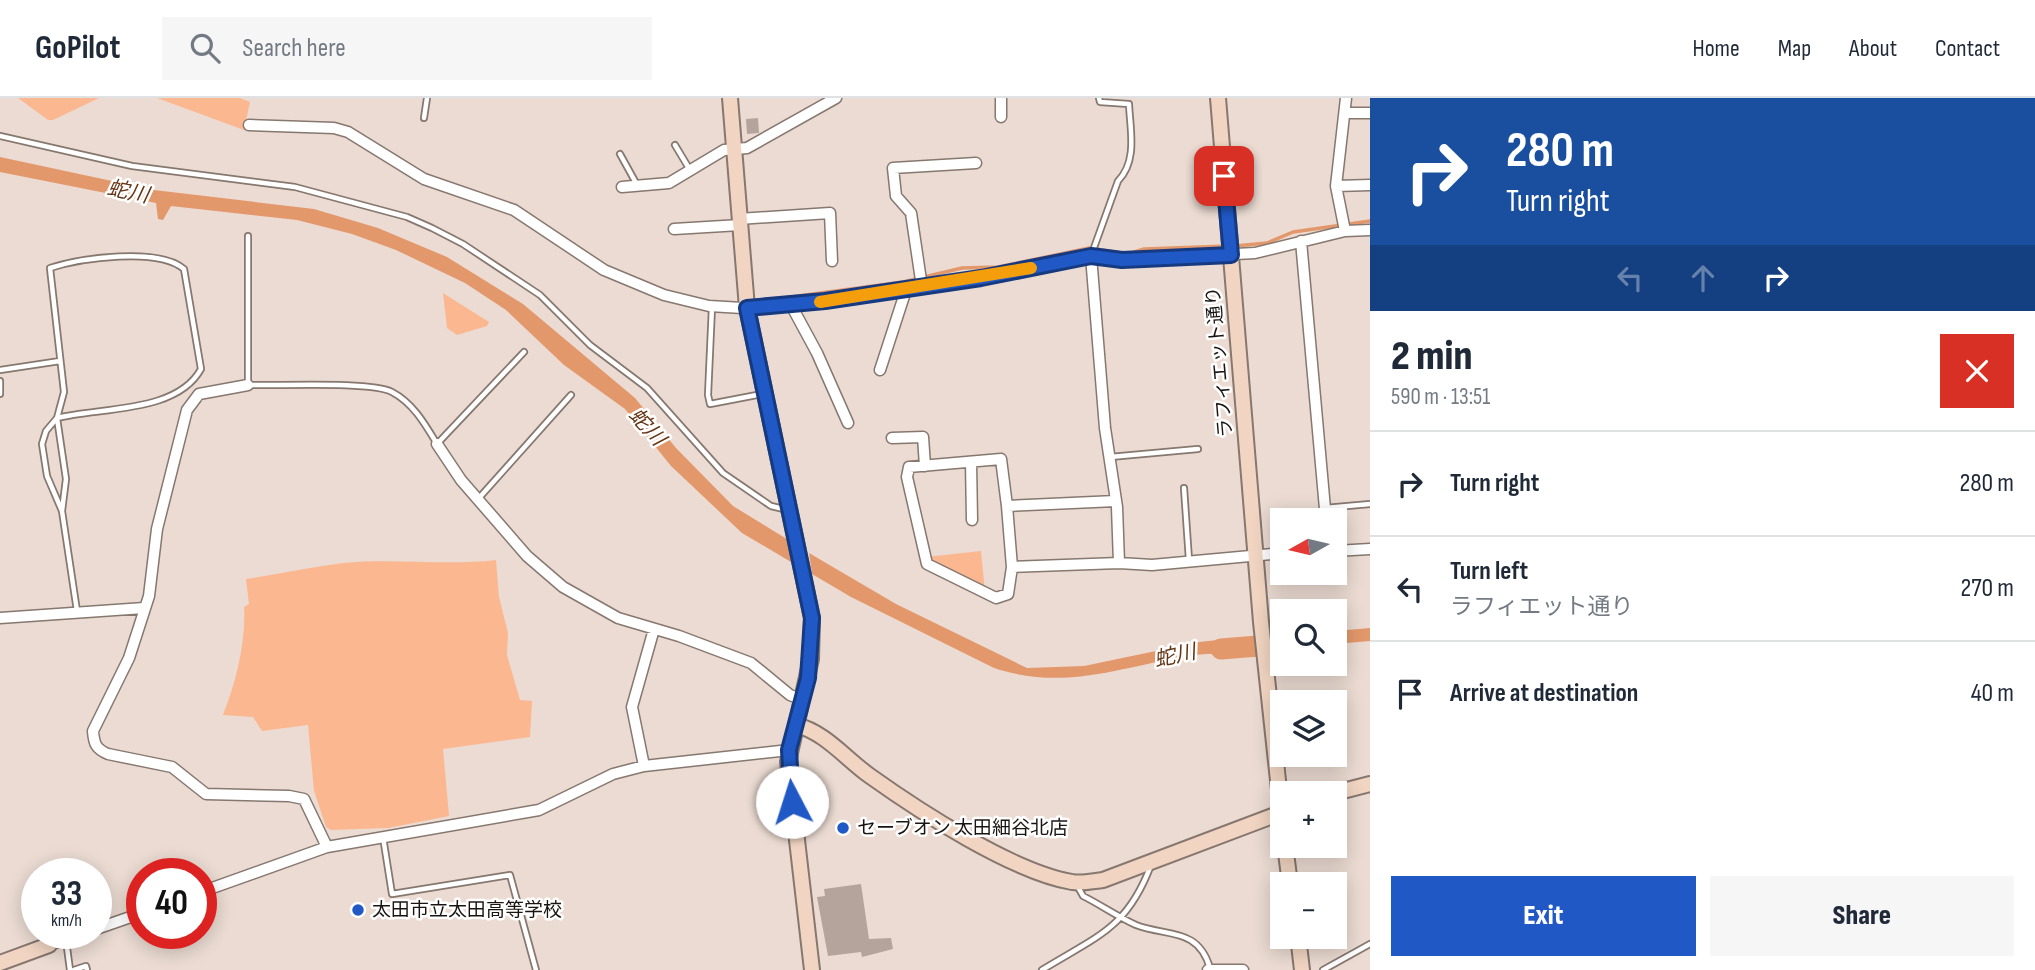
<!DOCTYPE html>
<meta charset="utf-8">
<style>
body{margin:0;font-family:"Sofia Sans Condensed","Noto Sans JP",sans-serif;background:#f6f6f7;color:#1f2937;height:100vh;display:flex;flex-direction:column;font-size:26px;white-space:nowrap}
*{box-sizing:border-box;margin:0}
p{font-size:23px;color:#747a83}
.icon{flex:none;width:38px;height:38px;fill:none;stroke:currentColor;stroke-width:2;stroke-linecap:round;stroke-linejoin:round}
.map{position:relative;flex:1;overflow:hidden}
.sheet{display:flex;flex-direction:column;background:#fff;width:665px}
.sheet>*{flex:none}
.banner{background:#1a4fa0;color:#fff;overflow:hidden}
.needle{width:46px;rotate:262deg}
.tools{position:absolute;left:1270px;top:410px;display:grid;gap:14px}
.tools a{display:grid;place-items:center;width:77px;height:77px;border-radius:0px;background:#fff;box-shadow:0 4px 18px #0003;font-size:35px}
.speed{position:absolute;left:21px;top:760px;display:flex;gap:14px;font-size:35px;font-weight:700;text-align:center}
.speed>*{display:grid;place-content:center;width:91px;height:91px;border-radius:50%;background:#fff;box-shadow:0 4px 18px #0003;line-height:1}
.speed small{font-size:18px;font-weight:400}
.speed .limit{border:10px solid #d22;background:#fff;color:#111}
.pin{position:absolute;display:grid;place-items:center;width:60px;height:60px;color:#fff;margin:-30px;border-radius:14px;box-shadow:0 4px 10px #0006}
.me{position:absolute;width:77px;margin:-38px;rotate:355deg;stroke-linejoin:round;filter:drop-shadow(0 0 5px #0008)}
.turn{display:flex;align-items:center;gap:24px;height:147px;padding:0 21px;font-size:32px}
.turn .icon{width:91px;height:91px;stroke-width:2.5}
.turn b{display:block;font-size:49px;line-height:60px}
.lanes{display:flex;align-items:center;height:66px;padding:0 21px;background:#0003;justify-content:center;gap:35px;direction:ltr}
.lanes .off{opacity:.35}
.round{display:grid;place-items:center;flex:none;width:74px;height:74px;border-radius:0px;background:#f6f6f7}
.head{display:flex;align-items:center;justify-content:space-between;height:119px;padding:0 21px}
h1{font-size:42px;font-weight:800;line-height:52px}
.primary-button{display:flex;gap:14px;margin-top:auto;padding:14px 21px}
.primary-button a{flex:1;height:80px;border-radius:0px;background:#2059c6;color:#fff;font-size:28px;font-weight:800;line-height:80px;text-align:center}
.primary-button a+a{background:#f6f6f7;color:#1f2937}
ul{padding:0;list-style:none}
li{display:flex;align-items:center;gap:21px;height:105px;padding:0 21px;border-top:2px solid #e0e1e3}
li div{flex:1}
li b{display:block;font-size:26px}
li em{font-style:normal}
header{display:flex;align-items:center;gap:42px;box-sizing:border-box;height:98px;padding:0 35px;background:#fff;border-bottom:2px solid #e0e1e3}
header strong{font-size:33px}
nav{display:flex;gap:38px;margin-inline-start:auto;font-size:24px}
.search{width:490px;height:63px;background:#f6f6f7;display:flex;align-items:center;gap:18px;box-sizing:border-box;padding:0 24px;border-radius:0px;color:#747a83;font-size:26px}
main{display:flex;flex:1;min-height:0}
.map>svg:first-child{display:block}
.green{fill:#fbb890}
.water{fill:#e3986b}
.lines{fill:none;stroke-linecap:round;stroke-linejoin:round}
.stream{stroke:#e3986b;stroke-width:3.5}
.river{stroke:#e3986b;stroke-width:21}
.building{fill:#b4a49b}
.lane-casing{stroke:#86776f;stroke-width:8}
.street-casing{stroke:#86776f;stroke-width:13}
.secondary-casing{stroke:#86776f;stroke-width:18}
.lane{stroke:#fff;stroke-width:4.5}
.street{stroke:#fff;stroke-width:10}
.secondary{stroke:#f1d5c2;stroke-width:14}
.route-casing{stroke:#153a81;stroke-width:18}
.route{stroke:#2059c6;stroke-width:12}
.slow{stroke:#f59e0b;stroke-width:12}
.poi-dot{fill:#2059c6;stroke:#fff;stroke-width:2.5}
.labels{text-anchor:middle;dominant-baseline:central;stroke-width:5;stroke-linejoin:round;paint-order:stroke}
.street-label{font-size:19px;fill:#191411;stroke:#fff}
.poi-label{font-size:19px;fill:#191411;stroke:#fff;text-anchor:start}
.water-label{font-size:21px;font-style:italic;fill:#663514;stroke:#fff}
</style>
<header>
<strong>GoPilot</strong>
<div class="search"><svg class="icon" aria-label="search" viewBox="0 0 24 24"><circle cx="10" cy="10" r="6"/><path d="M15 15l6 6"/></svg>Search here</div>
<nav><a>Home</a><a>Map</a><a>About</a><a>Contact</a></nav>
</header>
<main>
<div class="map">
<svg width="1370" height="872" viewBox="0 0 1370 872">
<rect width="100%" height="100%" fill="#ebdbd2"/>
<path class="green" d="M18,0H99L53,22H48Z
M157,0H240L250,4L244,32Z
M443,195L489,224L487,228L457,237L447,230Z
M981,453L985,494L927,466L926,459Z
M496,462L499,499L508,535L507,557L520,602L532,603L530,639L443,651L449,718L388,730L331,732L326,729L314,693L308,627L262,633L253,619L223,617C236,584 246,545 244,509L249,506L246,481C278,476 311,469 343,465C394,460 445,468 496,462Z"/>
<path class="water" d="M0,59L154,92L314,111L378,130L447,159L523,206L635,300L676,350L733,408L790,443L796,467L742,435L671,368L625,311L564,267L506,212L465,185L396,152L352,136L297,122L171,108L163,122L158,121L156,105L0,74Z
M809,455L896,506L1027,570L1084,568L1199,544L1246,539L1247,555C1230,556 1211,555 1194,557C1122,568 1067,594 994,570L851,499L812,476Z
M1370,530V543L1335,546V533Z"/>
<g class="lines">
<path class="stream" d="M1235,148L1267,145L1293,134L1370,123
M761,203L903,184L962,170L998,169L1089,150L1128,156L1144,151L1228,148"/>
<path class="river" d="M1221,551L1283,546"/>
</g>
<path class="building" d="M758,20L759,35L747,36L746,21Z
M861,786L869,841L891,840L893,851L862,859L861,854L828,858L817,799L825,798L824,791Z"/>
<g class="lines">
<defs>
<path id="lane" d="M424,20L427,0
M0,38L132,68L295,89L407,119L432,130L463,146L540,197L590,247L647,290L723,375L771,408L788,412
M675,47L690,72
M620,56L636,85
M248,138V287C277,288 372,283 392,294C413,305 425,326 437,346L524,254
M1091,158L1118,83C1138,63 1130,31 1129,6L1100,4L1099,0
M712,209L708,297L710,306L762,296
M0,272L60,263
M0,283V296
M1110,359L1198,351
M1184,390L1189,462
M479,400L571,297
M1325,410L1370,406
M62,413L66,381L57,320C102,309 177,315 201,271L184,171C158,149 81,160 50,170L64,294L57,320L46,333L42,346L47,378L62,413L77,513
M383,739L392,796L510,777L536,872
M1078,789L1083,798C1101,807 1118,819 1136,827C1167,839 1198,829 1210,870
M66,842L70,872
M74,872L86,868L87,872
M1042,872C1097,838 1127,831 1151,767
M1323,872L1370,846"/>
<path id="street" d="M1001,0V19
M1346,15H1370
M249,27L334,30L348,34L424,81L514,112L604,172L664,197L709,208L759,211L826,203L981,180L1091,158L1122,162L1255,155L1345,133L1370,132
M1336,88L1370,87
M622,89L669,85L724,52L747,50L836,0
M739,121L830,115L832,163
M674,131L740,127
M1345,133L1336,88L1346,0
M1301,143L1326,422
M1091,158L1105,330L1117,409L1119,465L1152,467L1283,455
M922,189L911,115L896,98L893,70L976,65
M791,207L817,255L848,325
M880,272L906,192
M248,287L199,296L187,312L157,431L149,498L129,560L93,633C94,646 96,651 108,656L172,669L206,696L289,698L304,701L327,749
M892,340L923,339L925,368
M437,346L461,382L527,458L563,489L618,520L679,538L751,565L790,597L803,602
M971,364L972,422
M1116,403L1007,408L1012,469L1119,465
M1007,408L1001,361L909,369L907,379L927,466L996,500L1008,496L1012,469
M1335,453L1370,451
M0,520L144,510
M644,668L632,609L654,531
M201,794L327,749L539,712L613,676L644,668L789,652
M96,831L142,815
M49,847L84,835
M1208,872H1243"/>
<path id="secondary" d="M730,0L747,210L812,520L811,561L788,664L812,872
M1218,0L1261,524L1283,729
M796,627C825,634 846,661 870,678C919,713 1013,774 1072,784C1082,786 1093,783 1103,782L1283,714
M1335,695L1370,686
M1285,747L1290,786
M1298,838L1302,872
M0,865L49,847"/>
</defs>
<use href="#lane" class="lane-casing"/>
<use href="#street" class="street-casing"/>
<use href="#secondary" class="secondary-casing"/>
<use href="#lane" class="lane"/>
<use href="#street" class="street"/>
<use href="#secondary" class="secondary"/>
</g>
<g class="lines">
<defs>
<path id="route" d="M792,704L789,652L808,580L812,520L747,210L825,203L981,180L1091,158L1122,162L1231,157L1224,78"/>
</defs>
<use href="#route" class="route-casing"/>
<use href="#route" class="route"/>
<path class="slow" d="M820,204L1031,170"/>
</g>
<g class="poi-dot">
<circle cx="843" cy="730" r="7"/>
<circle cx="358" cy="812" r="7"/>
</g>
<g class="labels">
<g class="street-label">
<text transform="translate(1220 264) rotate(-95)">ラフィエット通り</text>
</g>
<g class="poi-label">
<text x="857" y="730">セーブオン 太田細谷北店</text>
<text x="372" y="812">太田市立太田高等学校</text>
</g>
<g class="water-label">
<text transform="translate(128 94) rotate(11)">蛇川</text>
<text transform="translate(647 329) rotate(48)">蛇川</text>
<text transform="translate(1175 558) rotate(-12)">蛇川</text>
</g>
</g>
</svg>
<div class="tools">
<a><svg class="needle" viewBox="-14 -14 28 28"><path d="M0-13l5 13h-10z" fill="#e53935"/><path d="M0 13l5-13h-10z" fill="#747a83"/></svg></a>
<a><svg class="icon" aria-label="search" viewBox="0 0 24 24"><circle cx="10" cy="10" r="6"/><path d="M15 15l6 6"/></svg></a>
<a><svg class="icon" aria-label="layers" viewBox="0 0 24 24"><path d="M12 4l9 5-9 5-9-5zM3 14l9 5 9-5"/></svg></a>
<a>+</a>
<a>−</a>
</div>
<div class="speed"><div>33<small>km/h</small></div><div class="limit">40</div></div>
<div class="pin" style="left:1224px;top:78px;background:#d93025"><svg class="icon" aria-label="arrive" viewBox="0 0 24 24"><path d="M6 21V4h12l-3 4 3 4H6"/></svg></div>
<svg class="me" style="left:792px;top:704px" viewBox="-20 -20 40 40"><circle r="19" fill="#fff"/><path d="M0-13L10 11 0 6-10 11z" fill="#2059c6"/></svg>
</div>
<section class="sheet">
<div class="banner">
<div class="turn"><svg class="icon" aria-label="right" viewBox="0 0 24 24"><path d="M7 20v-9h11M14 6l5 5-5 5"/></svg><div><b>280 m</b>Turn right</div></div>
<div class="lanes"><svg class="icon off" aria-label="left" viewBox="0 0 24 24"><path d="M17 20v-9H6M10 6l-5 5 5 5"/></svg><svg class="icon off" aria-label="ahead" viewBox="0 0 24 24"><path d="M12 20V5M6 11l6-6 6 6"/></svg><svg class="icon" aria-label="right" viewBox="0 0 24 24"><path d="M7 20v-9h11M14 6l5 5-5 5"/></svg></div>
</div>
<div class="head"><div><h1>2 min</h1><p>590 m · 13:51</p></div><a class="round" style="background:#d93025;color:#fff"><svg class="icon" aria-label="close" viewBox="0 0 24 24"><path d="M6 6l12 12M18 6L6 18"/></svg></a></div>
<ul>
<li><svg class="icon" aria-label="right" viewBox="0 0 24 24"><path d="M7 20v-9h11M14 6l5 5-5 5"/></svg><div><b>Turn right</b></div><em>280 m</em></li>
<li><svg class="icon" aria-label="left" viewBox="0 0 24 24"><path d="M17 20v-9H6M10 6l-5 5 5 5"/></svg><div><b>Turn left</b><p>ラフィエット通り</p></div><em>270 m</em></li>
<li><svg class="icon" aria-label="arrive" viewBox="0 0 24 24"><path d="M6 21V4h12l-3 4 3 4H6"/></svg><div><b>Arrive at destination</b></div><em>40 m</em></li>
</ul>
<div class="primary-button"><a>Exit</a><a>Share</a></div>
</section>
</main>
